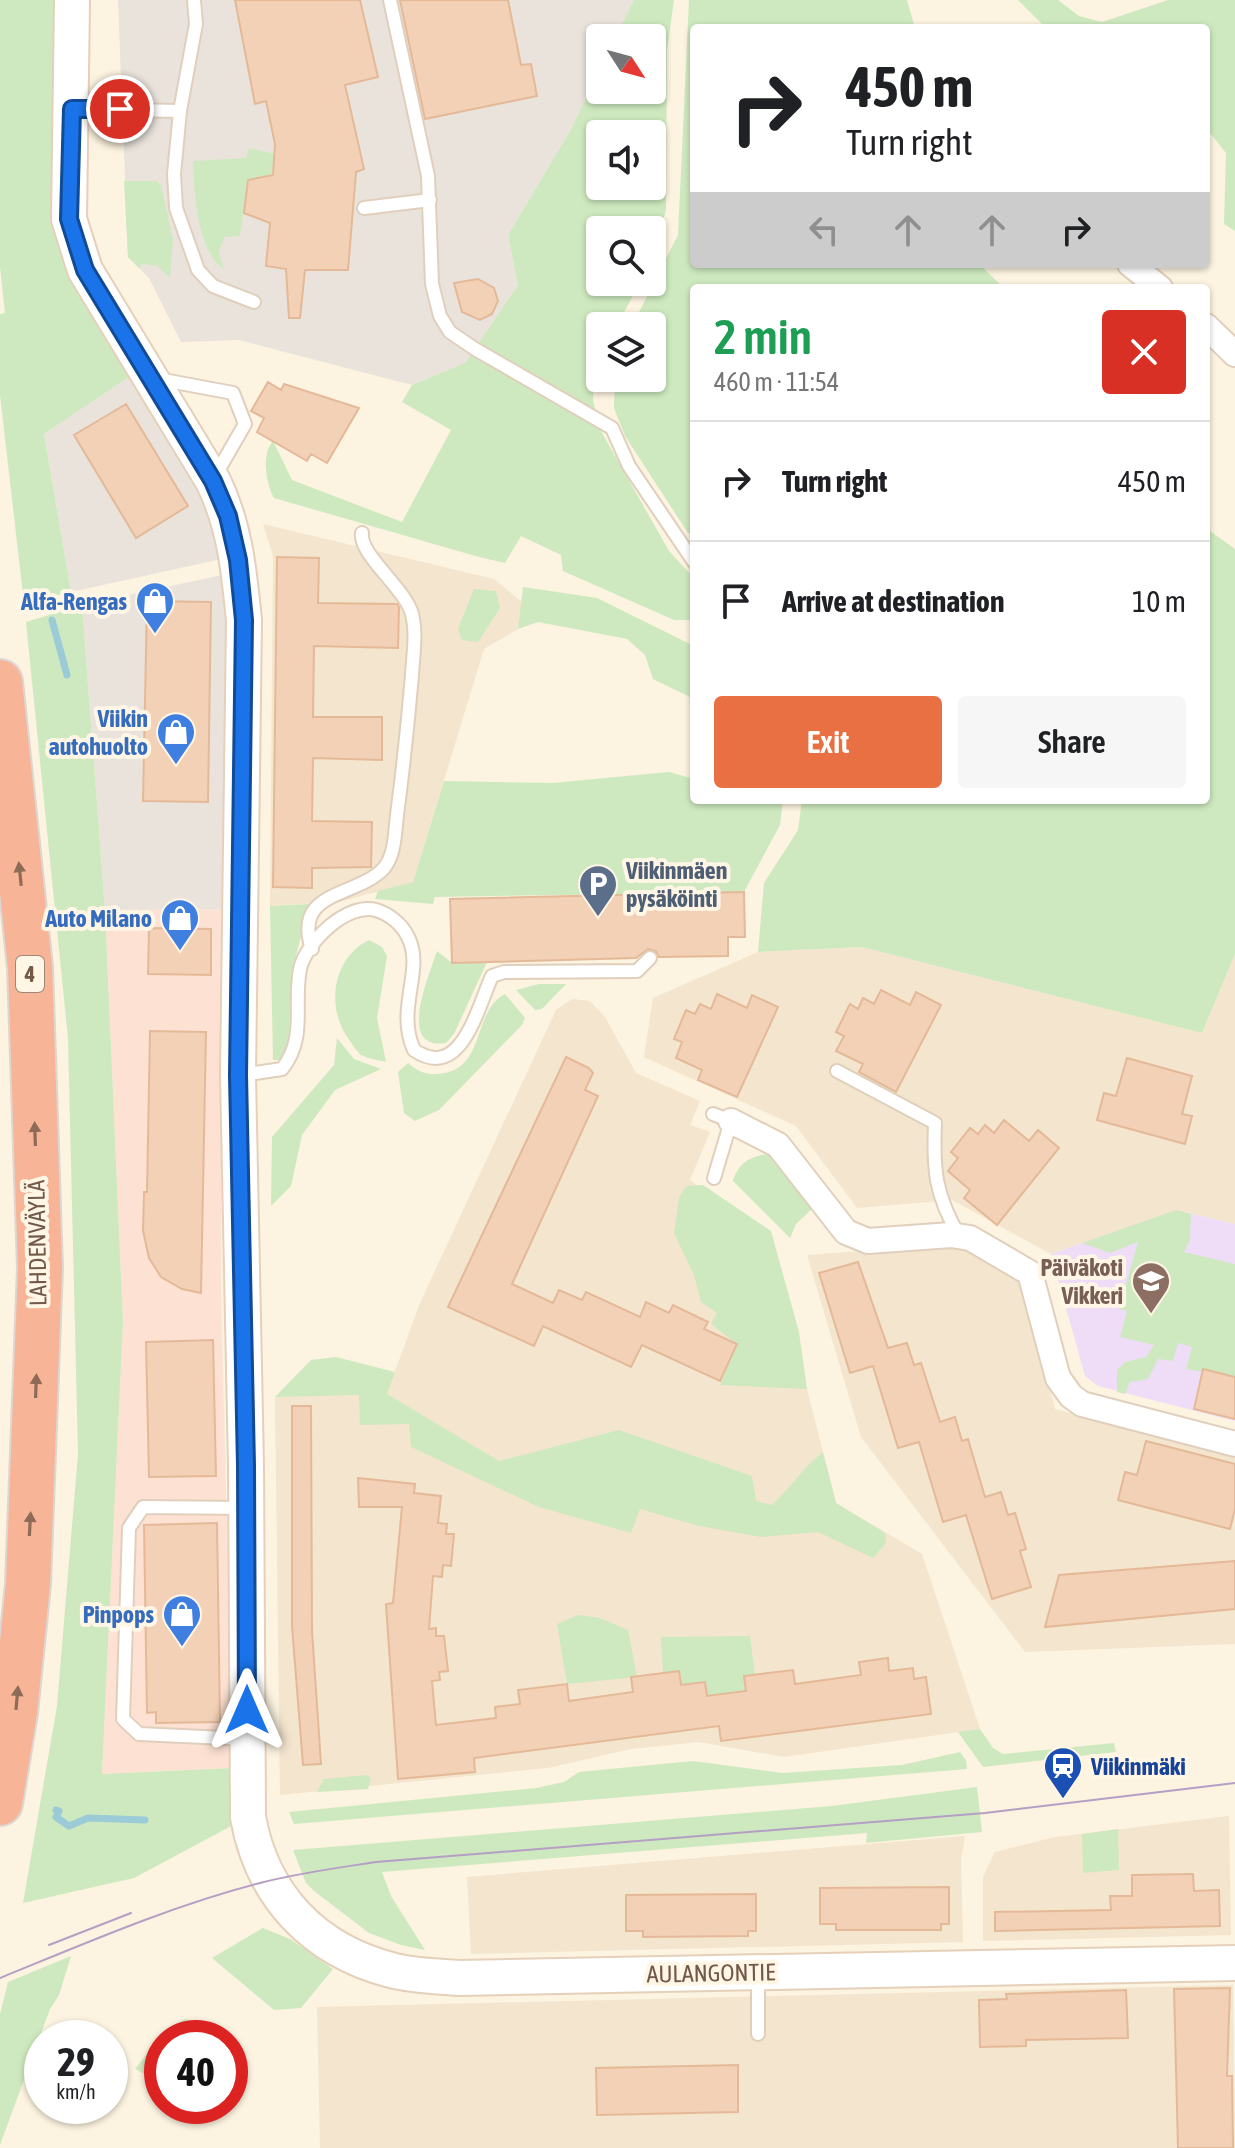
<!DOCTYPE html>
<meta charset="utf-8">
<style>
body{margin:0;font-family:"Asap Condensed",sans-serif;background:#f6f6f6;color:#202124;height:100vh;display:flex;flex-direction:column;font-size:30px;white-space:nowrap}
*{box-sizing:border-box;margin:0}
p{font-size:26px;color:#757577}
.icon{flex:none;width:44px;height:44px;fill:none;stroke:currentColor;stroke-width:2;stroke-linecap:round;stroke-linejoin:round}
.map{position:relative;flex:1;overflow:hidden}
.panel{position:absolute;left:690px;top:284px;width:520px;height:520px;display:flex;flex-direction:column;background:#fff;border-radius:8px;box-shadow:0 2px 6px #0004}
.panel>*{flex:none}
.banner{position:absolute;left:690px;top:24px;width:520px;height:244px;border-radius:8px;box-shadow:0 2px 6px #0004;background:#fff;color:#202124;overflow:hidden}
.needle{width:52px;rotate:126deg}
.controls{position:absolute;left:586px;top:24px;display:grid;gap:16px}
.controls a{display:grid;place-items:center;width:80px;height:80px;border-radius:8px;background:#fff;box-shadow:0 2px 6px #0004;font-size:40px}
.speed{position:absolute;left:24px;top:2020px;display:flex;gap:16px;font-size:40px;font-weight:700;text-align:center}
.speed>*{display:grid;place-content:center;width:104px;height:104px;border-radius:50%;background:#fff;box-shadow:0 2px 6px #0004;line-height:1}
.speed small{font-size:20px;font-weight:400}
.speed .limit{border:12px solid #d22;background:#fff;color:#111}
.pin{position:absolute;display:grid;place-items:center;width:68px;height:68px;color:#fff;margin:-34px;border:4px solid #fff;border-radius:50%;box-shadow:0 2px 8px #0007}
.me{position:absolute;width:88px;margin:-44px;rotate:0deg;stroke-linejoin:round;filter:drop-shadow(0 0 6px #0008)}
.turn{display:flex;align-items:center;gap:28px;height:168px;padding:0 24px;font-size:36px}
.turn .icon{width:104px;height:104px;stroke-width:2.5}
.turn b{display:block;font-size:56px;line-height:68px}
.lanes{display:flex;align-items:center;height:76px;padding:0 24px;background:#0003;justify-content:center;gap:40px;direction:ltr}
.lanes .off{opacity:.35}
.round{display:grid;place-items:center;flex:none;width:84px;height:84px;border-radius:8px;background:#f6f6f6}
.summary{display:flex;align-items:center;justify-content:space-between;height:136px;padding:0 24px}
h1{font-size:48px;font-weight:600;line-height:60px;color:#1e9e55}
.button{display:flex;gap:16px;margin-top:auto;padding:16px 24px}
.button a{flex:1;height:92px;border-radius:8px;background:#e87043;color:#fff;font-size:32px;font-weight:600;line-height:92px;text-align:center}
.button a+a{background:#f6f6f6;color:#202124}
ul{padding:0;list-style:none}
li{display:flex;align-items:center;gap:24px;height:120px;padding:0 24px;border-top:2px solid #e0e0e0}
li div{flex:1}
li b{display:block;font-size:30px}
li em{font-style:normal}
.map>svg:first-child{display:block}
.residential{fill:#f4e5ce}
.commercial{fill:#fde2d3}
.industrial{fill:#eae3dc}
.education{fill:#efddf8}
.green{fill:#cee9bf;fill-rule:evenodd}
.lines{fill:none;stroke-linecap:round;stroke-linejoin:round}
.stream{stroke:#9bcbd7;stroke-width:7}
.building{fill:#f2d1b7;stroke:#e4b998;stroke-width:2}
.lane-casing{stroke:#e0cfbc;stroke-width:16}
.street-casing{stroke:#e0cfbc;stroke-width:28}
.secondary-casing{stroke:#e5d0ba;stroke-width:38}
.highway-casing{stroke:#ddd7d3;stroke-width:48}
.lane{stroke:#fff;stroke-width:12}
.street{stroke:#fff;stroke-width:24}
.secondary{stroke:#fff;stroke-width:34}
.highway{stroke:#f7b496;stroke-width:44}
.tram{stroke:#b59fc4;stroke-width:2}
.oneway{fill:#8d6b57}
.route-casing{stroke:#114b97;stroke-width:20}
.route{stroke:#1a73e8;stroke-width:14}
.labels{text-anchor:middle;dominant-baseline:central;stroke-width:8;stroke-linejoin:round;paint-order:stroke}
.shield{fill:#fff6e6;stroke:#9d8877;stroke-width:2}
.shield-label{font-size:22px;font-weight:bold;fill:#735947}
.shop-label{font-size:24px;font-weight:bold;fill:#366cbe;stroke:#fff6e6;text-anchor:end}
.service-label{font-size:24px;font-weight:bold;fill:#4e5e75;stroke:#fff6e6;text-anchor:start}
.street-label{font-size:24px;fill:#735947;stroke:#fff6e6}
.education-label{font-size:24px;font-weight:bold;fill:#785e54;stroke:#fff6e6;text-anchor:end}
.transit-label{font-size:24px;font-weight:bold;fill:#164399;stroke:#fff6e6;text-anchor:start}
</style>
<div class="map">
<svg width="1235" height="2148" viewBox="0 0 1235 2148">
<rect width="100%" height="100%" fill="#fcf3e0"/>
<path class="residential" d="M263,524L494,579L522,602L518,629L484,649L413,882L339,902L270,906L273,556Z
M862,947L1202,1033L1235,954V1224L1176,1210L1051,1254L952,1200L857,1208L796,1126L644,1057L653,998L758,952Z
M572,999L590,1001L605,1017L636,1073L700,1101L690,1125L710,1132L690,1180L767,1233L836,1503L922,1554L980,1729L784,1757L699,1742L631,1749L548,1768L280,1795L275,1397L387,1393L420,1303L556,1010Z
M956,1244L1020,1277L1055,1409L1235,1457V1644L1025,1652L861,1437L807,1255Z
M1229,1816L1231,1935L983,1941V1877L995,1852L1055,1837Z
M965,1836L961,1860L963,1942L471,1954L467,1877Z
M1233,1985L1235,2148H320L317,2007Z"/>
<path class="commercial" d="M222,909L221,1293L233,1768L102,1774L123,1322L105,910Z"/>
<path class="industrial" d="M118,0H634L615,38H600V70L570,131L508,235L518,285L465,363L412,385L239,340L181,342L149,278L128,257Z
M132,375L207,497L226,558L71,592L44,434Z
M227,574L228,909L105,910L82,605Z"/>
<path class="education" d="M1176,1210L1235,1224V1421L1098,1386L1085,1376L1051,1254Z"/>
<path class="green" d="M0,0H61L58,190L132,375L44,434L71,592L24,603L0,395V314L5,313L0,267Z
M634,0H674L667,50L666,210L652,258V230H600V282H640L617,326H600V359L594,372L593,401L601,431L669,551L694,578V620H674L563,571L561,555L521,536L505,563L479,557L274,498C266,484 261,454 273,441L292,480L402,522L451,430L402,402L412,385L465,363L518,285L508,235L570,131L600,70V90H652V38H615ZM600,134H652V186H600Z
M689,0H907L915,28H694V264H979L1004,288H694V534L688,533L625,436L614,408L615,378H652V326H632L678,235Z
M1018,0H1058L1079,16L1102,22L1168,0H1235V231L1224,224L1226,153L1206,128V28H1046Z
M249,148L275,154L273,175L248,181L240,236L224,237L219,253L224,269C197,252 194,191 193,161L246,158Z
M124,181H156L161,185L173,239L170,278L157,266L142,264L139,268L128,257Z
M1206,528L1235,549V954L1202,1033L862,947L758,952L764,883L798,830L802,800H1206Z
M523,587L597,598L694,646V699L653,679L645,655L627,639L538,622L518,629Z
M474,589L496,591L500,608L478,642L462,640L458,629Z
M82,605L105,910L123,1322L102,1774L233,1768L235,1824L134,1878L23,1903L57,1706L78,1454L68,1039L26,622Z
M669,772L694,779V800H783L780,825L744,892L435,897L433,904L375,899L378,891L413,882L444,781L552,783Z
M309,904L292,972L288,1048L279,1060H273L270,906Z
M369,940L382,947L387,956L377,1018L386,1062C379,1060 368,1059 361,1055C357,1052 353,1045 350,1041C325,1009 332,958 369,940Z
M437,951L452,963L487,962L454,1034L446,1043C396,1051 429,976 437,951Z
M539,984H566L542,1009L535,1010L516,990Z
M505,994L525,1018L522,1025L439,1110L415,1121L404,1113L398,1072L408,1063C416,1070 425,1075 436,1074C487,1073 471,1011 505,994Z
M337,1038L354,1059L381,1069L335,1090L302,1135L291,1186L271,1206L272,1137L334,1065Z
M768,1154L815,1206L796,1224L790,1238L733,1181C738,1163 751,1156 768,1154Z
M703,1185L771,1231L799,1332L807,1389L720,1385L737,1344L711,1324L717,1313L701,1302L694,1275L674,1233L679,1198L686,1186Z
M1176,1210L1191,1214L1190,1240L1184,1252L1235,1264V1377L1186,1369L1192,1347L1178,1343L1173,1361L1158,1359L1148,1379L1130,1382L1125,1394L1117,1392V1370L1125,1362L1146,1357L1154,1345L1120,1337L1127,1311L1119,1309L1138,1242L1110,1253L1082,1243Z
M336,1357L395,1372L387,1394L499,1461L619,1430L752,1476L756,1501L772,1505C791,1488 802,1468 823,1452L836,1503L885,1533L886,1543L873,1558L818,1532L761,1537L699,1526L640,1509L631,1533L539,1507L411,1447L409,1424L360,1425L359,1395L275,1397L311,1360Z
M578,1615L600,1618L628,1630L637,1677L567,1684L557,1624Z
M750,1636L755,1675L744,1677L746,1690L722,1694L708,1703L705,1682L681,1685L679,1671L663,1673L661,1637Z
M980,1729L993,1748L1003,1754L1114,1743L1116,1752L983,1767L958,1732Z
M960,1752L966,1760L967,1769L294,1824L289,1812L536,1788L564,1782L579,1772L693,1761L782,1773L902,1765Z
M366,1775L371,1778L368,1789L317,1792L324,1779Z
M977,1787L982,1832L866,1843L867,1833L382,1872L391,1896L425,1950L401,1945L369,1933L314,1891L306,1883L293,1850L832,1806Z
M1118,1829L1119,1870L1083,1873L1082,1834Z
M263,1928L290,1939L333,1969L301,2008L274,2010L212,1958Z
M71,1956L59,1995L50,2009L0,2145V2014L8,1982Z
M185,2019L213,2026L220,2038H162V2083L135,2069L163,2033Z"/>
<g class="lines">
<path class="stream" d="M52,620L67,675
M56,1810L59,1811L56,1817L69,1826L88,1818L145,1820"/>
</g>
<path class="building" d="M235,0H360L378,77L345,85L364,169L356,172L348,270H305L300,318H289L286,269L266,266L270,223L244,213L248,180L273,175L275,144L266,101L255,104Z
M400,0H508L521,65L531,64L537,96L425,119Z
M478,279L494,288L498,301L492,314L480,320L462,312L454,283Z
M268,382L281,390L284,384L359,408L327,463L311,454L307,461L257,432L264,418L251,411Z
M126,404L188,506L136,538L74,435Z
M277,557L319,558L318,603L397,604L399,607L398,648L314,646L313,717H382V760L313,758L312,821L372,822L371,867L312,868V888L273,887Z
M147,601L211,602L208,802L143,801Z
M744,892L745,937H728V956L659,957L656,951L648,949L636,958L452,963L450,899Z
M149,928L211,929V975L148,974Z
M881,990L910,1005L916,992L941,1005L896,1092L859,1072L863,1064L836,1051L844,1036L836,1032L850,1004L858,1009L863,998L874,1004Z
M717,994L747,1008L752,995L778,1007L737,1097L698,1080L702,1070L676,1058L682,1042L674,1039L686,1010L695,1014L700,1004L711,1009Z
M150,1031L206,1032L201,1293L182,1289L161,1277L149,1258L143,1231L144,1192H147Z
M566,1057L589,1068L593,1073L585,1090L598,1096L512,1284L553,1303L559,1290L582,1300L586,1292L640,1317L646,1302L669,1313L673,1305L708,1322L704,1329L737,1344L720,1381L642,1345L631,1367L543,1326L534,1346L448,1307Z
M1127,1058L1192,1076L1182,1114L1192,1116L1185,1144L1097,1120L1104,1093L1116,1096Z
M1004,1120L1029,1141L1038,1130L1059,1148L997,1225L964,1198L970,1190L948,1171L958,1158L951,1152L970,1128L978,1134L985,1125L994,1133Z
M858,1262L888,1348L907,1343L914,1365L921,1363L940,1422L955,1417L962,1441L968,1439L985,1497L1001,1492L1008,1515L1015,1513L1026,1549L1020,1551L1031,1587L992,1599L966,1515L943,1522L919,1442L898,1448L873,1366L850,1373L819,1273Z
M213,1340L216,1476L149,1477L146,1342Z
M1203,1369L1235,1377V1419L1194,1409Z
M292,1406H311L312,1631L321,1764L303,1765L292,1626Z
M1146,1441L1235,1464V1509L1230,1529L1118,1500L1125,1472L1137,1475Z
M358,1478L415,1484L414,1493L441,1496L438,1523L447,1524L446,1534H454L451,1566L443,1565L442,1577L433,1576L429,1629L436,1628V1636H444L448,1671L439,1672L440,1680L432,1681L436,1725L496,1718L495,1707L520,1704L518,1690L567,1684L569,1701L633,1692L631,1677L679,1671L681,1685L705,1682L707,1696L746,1691L744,1676L793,1670L795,1684L861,1675L859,1662L888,1658L889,1671L913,1668L914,1679L926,1677L931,1714L721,1741L719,1726L474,1758L475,1772L398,1779L386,1604L393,1603L402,1507H359Z
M217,1523L220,1722L156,1723V1712L147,1713L144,1525Z
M1235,1561V1609L1045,1627L1059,1575Z
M1193,1874L1194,1891L1219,1890L1220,1926L995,1931V1912L1111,1910L1110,1896H1132V1875Z
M949,1887V1924H941V1930H836V1924H820V1888Z
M756,1894V1931H748V1936L643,1937V1931H626V1895Z
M1230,1988L1227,2076H1232L1233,2148H1178L1174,1989Z
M1126,1990L1128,2038L1026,2040V2046L980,2047L979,2000L1007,1999L1006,1994Z
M738,2065V2112L597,2115L596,2068Z"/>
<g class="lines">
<defs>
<path id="lane" d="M390,0L428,176L432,284L440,316L450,332L475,349L612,428L629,466L694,562
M72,109L180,111L196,24L194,0
M180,111L174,174L176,208L198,270L213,286L254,302
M364,208L430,200
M158,379L233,393L245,424L215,476
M312,949C292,889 357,898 384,868C395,855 395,832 397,815C403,769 408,722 412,675C413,655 417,634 412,614C405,588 359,555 362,533
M837,1071L935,1123C933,1170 935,1194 959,1236
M241,1075L282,1069C307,1038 293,1005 300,969C306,942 347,902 376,910C389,914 402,924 408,937C425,970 395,1008 414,1050C461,1082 477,1009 492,976L504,972L637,971L650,958
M713,1114L731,1121L714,1178
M246,1508L143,1507L129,1528L123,1719L139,1734L247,1739
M758,2034V1976"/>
<path id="street" d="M1130,264L1160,288
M1206,326L1235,354
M731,1121L778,1145L846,1232L868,1241L951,1235L970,1238L1030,1273L1058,1378L1071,1396L1082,1404L1235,1444"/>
<path id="secondary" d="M72,0L69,219L85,270L213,481C235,526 239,571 244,620L238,1075L246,1466L248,1817C262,1896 314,1950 391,1970C412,1976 437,1976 459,1978L1235,1963"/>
<path id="highway" d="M0,682L30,967L40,1268L28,1584L15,1712L0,1803"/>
</defs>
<use href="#lane" class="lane-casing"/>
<use href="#street" class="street-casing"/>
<use href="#secondary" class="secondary-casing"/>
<use href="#highway" class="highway-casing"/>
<use href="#lane" class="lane"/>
<use href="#street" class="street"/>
<use href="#secondary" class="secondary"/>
<use href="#highway" class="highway"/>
<path class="tram" d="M49,1945L131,1913
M0,1978C86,1943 171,1906 260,1883C298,1873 337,1868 376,1862L985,1813L1235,1783"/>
</g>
<defs><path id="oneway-solid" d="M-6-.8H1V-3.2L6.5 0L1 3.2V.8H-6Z" transform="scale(2)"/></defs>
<g class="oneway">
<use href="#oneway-solid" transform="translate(20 874) rotate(-96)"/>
<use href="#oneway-solid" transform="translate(35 1134) rotate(-92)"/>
<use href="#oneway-solid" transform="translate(36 1386) rotate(-88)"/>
<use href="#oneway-solid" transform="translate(30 1524) rotate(-87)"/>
<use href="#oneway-solid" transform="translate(17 1698) rotate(-85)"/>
</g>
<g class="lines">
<defs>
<path id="route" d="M120,109H72L69,219L85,270L213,481L228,516L238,560L244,620L238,1075L246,1466L247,1710"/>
</defs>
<use href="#route" class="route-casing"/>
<use href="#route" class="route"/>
</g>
<defs>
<symbol id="shop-pin" viewBox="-11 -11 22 30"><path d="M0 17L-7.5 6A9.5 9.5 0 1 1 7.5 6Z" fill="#3f7fe0" stroke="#fff6e6"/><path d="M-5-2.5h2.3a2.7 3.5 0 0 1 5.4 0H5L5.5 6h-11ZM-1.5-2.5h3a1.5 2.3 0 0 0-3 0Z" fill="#fff"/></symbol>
<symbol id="parking-pin" viewBox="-11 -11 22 30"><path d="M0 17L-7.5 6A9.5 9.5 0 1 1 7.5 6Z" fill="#5c6f8a" stroke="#fff6e6"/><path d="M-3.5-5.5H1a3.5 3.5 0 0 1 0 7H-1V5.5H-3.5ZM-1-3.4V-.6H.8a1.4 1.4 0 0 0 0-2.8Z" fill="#fff"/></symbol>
<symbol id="school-pin" viewBox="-11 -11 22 30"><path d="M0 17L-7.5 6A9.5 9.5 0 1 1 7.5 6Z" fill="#8d6e63" stroke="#fff6e6"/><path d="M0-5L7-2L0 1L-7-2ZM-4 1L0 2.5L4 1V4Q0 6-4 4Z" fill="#fff"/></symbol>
<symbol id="station-pin" viewBox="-11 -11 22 30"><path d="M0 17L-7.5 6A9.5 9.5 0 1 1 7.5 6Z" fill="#1a4fb4" stroke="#fff6e6"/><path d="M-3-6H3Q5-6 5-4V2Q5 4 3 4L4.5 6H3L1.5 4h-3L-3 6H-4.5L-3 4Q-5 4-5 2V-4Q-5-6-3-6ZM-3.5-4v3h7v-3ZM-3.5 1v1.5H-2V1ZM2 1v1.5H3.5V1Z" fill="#fff"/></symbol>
</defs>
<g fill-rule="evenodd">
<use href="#shop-pin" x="133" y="579" width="44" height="60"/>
<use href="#shop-pin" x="154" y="710" width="44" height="60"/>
<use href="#parking-pin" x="576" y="862" width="44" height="60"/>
<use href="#shop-pin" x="158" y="896" width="44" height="60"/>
<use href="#school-pin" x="1129" y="1259" width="44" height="60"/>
<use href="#shop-pin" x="160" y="1592" width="44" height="60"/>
<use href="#station-pin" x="1041" y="1744" width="44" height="60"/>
</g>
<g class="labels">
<rect class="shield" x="16" y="956" width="28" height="36" rx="6"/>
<g class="shield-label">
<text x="30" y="974">4</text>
</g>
<g class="shop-label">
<text x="127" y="601">Alfa-Rengas</text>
<text x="148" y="718">Viikin<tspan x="148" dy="28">autohuolto</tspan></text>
<text x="152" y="918">Auto Milano</text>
<text x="154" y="1614">Pinpops</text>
</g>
<g class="service-label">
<text x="626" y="870">Viikinmäen<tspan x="626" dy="28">pysäköinti</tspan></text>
</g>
<g class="street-label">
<text transform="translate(37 1243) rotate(-91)">LAHDENVÄYLÄ</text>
<text transform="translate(711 1973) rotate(-1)">AULANGONTIE</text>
</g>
<g class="education-label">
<text x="1123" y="1267">Päiväkoti<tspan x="1123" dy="28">Vikkeri</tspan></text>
</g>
<g class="transit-label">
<text x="1091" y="1766">Viikinmäki</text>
</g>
</g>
</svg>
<div class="controls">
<a><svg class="needle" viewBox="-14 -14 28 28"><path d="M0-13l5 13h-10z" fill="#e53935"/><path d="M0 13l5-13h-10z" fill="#757577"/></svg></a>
<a><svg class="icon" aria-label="sound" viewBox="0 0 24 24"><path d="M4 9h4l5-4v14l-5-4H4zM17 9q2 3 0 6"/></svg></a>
<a><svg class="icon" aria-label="search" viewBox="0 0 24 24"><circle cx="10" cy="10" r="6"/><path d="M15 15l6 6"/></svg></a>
<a><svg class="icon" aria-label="layers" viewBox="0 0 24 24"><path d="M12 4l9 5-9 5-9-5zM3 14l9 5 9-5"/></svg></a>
</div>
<div class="speed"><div>29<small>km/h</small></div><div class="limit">40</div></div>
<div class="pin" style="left:120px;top:109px;background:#d93025"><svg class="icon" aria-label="arrive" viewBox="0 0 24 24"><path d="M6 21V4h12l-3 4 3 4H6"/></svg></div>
<svg class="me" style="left:247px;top:1710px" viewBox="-20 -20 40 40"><path d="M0-17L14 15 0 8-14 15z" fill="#1a73e8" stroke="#fff" stroke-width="4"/></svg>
<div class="banner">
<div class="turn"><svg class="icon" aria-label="right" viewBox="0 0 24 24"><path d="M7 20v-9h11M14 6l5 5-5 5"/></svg><div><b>450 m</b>Turn right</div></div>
<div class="lanes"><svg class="icon off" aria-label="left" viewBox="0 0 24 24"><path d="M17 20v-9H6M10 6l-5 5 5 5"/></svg><svg class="icon off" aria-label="ahead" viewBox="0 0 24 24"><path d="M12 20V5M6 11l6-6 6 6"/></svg><svg class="icon off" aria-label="ahead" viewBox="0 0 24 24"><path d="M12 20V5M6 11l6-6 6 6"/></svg><svg class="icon" aria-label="right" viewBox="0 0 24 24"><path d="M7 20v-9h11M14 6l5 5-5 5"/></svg></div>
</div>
<section class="panel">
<div class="summary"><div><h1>2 min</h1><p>460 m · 11:54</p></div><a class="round" style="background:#d93025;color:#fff"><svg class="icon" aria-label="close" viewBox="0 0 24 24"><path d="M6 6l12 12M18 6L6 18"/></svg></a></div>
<ul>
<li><svg class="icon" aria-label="right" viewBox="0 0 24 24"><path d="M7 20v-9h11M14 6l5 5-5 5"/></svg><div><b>Turn right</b></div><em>450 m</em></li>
<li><svg class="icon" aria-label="arrive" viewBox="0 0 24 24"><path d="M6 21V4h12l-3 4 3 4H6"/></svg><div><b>Arrive at destination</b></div><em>10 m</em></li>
</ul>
<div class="button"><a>Exit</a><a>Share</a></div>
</section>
</div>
